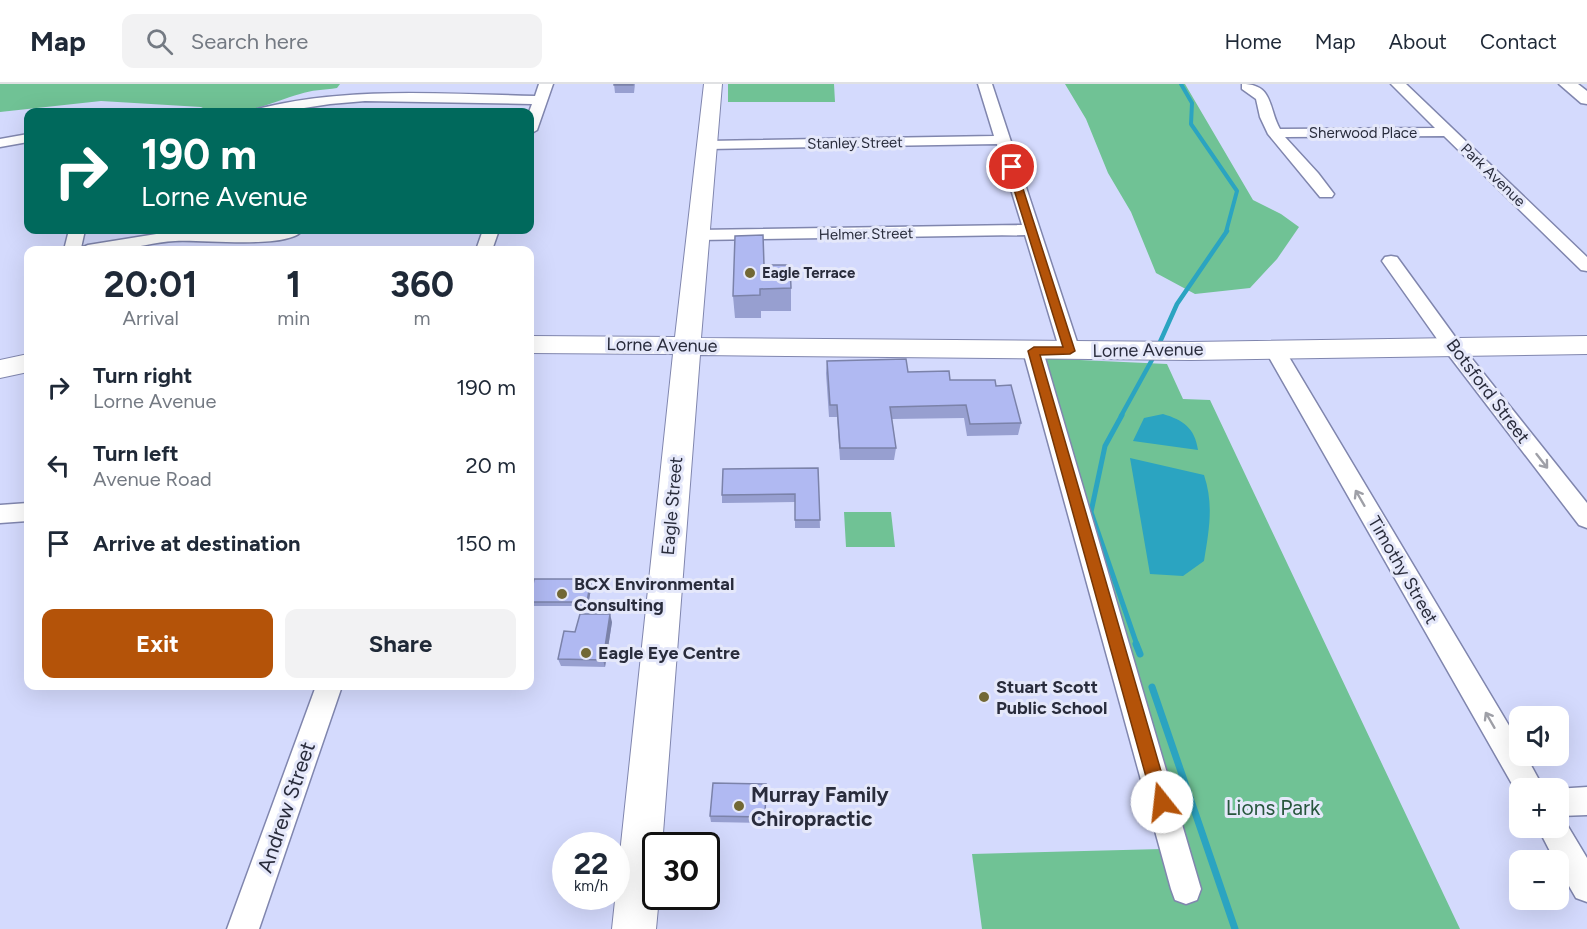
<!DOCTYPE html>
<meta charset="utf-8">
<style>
body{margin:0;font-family:Figtree,sans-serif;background:#f2f2f3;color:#1f2937;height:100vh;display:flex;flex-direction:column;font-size:22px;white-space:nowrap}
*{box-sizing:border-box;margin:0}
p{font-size:20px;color:#747a83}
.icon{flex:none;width:33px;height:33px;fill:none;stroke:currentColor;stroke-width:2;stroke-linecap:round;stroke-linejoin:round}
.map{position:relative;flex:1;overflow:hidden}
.details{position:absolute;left:24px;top:162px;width:510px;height:444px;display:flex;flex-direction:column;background:#fff;border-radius:12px;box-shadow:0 6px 24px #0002}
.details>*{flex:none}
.guide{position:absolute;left:24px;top:24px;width:510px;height:126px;border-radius:12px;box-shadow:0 6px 24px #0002;background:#00695c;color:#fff;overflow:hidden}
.fabs{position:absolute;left:1509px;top:622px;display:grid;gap:12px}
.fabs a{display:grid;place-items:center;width:60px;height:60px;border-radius:12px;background:#fff;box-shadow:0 6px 24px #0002;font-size:30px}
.speed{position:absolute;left:552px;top:748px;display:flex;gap:12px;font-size:30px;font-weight:700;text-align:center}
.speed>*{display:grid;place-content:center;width:78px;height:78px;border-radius:50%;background:#fff;box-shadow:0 6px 24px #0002;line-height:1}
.speed small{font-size:15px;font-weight:400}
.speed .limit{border:3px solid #111;border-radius:9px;background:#fff;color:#111}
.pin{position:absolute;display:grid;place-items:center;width:51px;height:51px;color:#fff;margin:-26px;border:3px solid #fff;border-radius:50%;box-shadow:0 2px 6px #0007}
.me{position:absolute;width:66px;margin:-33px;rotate:344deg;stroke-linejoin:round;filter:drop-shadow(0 0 4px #0008)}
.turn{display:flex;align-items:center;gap:21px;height:126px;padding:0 18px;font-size:27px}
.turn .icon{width:78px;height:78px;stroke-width:2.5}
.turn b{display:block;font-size:42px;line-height:51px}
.eta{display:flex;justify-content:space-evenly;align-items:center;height:102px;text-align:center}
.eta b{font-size:36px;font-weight:700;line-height:42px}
.button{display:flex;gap:12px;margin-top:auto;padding:12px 18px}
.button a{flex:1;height:69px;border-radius:12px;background:#b45309;color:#fff;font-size:24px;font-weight:700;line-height:69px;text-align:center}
.button a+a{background:#f2f2f3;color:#1f2937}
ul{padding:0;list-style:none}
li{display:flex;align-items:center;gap:18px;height:78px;padding:0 18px}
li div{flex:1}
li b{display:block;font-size:22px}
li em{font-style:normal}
header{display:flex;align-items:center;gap:36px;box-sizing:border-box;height:84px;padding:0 30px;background:#fff;border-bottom:2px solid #e0e1e3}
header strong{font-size:28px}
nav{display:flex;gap:33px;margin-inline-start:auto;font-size:21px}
.search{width:420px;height:54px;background:#f2f2f3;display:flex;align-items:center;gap:15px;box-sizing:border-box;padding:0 21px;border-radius:12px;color:#747a83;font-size:22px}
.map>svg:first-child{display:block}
.green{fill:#70c295}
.water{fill:#2ba4c1}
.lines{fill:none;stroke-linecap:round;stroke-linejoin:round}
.stream-far3{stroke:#2ba4c1;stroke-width:4}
.stream-far2{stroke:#2ba4c1;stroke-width:4.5}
.stream-far1{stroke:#2ba4c1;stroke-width:5}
.stream{stroke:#2ba4c1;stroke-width:7}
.minor-casing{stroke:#8086ae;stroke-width:3}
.tertiary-casing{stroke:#8086ae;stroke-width:3}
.secondary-casing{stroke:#8086ae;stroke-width:2}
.minor{fill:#fff;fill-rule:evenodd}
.tertiary{fill:#fff;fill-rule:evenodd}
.secondary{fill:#fff;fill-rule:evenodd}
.wall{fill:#979fd0}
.shaded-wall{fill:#7b82a9}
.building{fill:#b0b9f2;stroke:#7b82a9;stroke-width:1.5}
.oneway{stroke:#9fa0a7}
.route{fill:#b45309;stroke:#753606;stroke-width:1.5}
.poi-dot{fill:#726835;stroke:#e5e8fa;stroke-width:2}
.labels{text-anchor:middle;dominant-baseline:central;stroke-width:6;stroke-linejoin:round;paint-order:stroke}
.far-street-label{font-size:15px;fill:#292c3c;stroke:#e5e8fa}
.far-poi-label{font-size:15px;font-weight:bold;fill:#292c3c;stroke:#e5e8fa;text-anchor:start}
.street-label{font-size:18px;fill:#292c3c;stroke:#e5e8fa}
.poi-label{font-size:18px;font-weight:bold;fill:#292c3c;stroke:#e5e8fa;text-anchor:start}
.near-poi-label{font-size:21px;font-weight:bold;fill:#292c3c;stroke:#e5e8fa;text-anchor:start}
.near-street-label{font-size:21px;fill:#292c3c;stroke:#e5e8fa}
.near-park-label{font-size:21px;fill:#27563d;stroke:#e5e8fa}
</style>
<header>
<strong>Map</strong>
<div class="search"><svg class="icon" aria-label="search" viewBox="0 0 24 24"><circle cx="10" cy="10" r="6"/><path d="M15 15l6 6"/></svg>Search here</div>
<nav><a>Home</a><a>Map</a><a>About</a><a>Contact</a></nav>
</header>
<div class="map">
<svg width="1587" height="845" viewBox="0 0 1587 845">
<rect width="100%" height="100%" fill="#d4dafd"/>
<path class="green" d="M0,0H340L337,4C324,6 311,6 300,10C270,18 230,40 201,23L101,17L0,28Z
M728,0H834L835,18H728Z
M1065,0H1185L1253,116L1281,130L1299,143L1277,175L1250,204L1195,210L1156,189L1131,128L1108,89L1086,35Z
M1036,274L1167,280L1183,315L1210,316L1460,845H982L972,770L1162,765Z
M844,428H891L895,463H846Z"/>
<path class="water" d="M1163,330C1183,336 1195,344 1198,366L1133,357L1144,334Z
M1130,374L1204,391C1214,421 1209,446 1204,477L1183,492L1150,490Z"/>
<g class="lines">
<path class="stream-far3" d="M1181,0L1192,19L1191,40L1237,107L1226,148"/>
<path class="stream-far2" d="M1160,258L1177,220L1227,147
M1121,332L1153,274"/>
<path class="stream-far1" d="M1122,331L1105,362L1091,428L1137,561"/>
<path class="stream" d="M1136,560L1140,570
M1152,603L1235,845"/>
<defs>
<path id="minor" d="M539,0H553L537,46L530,50L529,28L532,20L365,17L330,20L278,28H255L257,25C349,2 442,10 535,12Z
M978,0H992L1080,267L1077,271L1070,273L1063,271L1060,267L1025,151L698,156L690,151L698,146L1022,141L997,60L708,65L701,61L708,57L994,52Z
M1242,0C1274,0 1268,24 1280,45L1435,44L1391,0H1406L1587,173V187L1581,186L1444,52L1285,53L1318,89L1334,110L1332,113H1320L1268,50L1260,33L1256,15L1242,5Z
M28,50V58L0,63V55Z
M69,146H85L81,164L88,161L175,147L252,148L303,146C288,166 201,155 175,157C155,158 135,164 115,166C99,168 81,166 64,166Z
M483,146H499L492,166H476Z
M1391,172L1397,173L1461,261L1587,419V444L1579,441L1447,269L1382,177L1385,173Z
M1033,261L1040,263L1043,267L1201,805L1197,816L1186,820L1175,816L1171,805L1023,267L1026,263Z
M1276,262L1283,264L1286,268L1520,660V672H1526L1544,705H1520V714L1266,268L1269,264Z
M28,419V437L0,439V421Z
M316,602H342L259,845H227Z
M1587,703V731L1560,732L1563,734L1587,774V818L1576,814L1558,783V777H1555L1538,744H1558V705H1555Z"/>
<path id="tertiary" d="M1559,0H1578L1587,7V20L1581,19Z"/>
<path id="secondary" d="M704,0H722L701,254L1191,258L1587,252V270L1191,276L700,271L662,762H656V813H659L656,845H612L673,270L530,269V252L675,253Z
M28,270V288L0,294V276Z"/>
</defs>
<use href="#minor" class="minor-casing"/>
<use href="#tertiary" class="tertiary-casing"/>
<use href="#secondary" class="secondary-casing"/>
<use href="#minor" class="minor"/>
<use href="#tertiary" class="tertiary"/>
<use href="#secondary" class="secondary"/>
</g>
<path class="wall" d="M614,0H635L634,9H615Z
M764,181L791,204V227H761V234H735L733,212Z
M827,277L908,288L950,296L996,302L1021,339L1018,351L967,352L964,334L892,335L896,364L894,376H840L837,333H829L826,289Z
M818,384L820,444H795V418L722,419V411Z
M592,499L588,522H530V515Z
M612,538L605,583L561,582L558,575L575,548Z
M766,700L765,739L711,738L710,732Z"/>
<path class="shaded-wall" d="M591,495L592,499L588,522L587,518Z
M610,530L612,538L605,583L603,576Z"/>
<path class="building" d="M614,0H633V1H614Z
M763,151L764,181H790L791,204L760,205V211L733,212L735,152Z
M906,275L908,288L949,287L950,296H995L996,302L1011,301L1021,339L970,340L966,321L890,323L896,364H840L837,321H830L827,277Z
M818,384L820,436H795V410L722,411L723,385Z
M534,495H591L587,518H530Z
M580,530H610L603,576L558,575L564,547L575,548Z
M713,699L766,700L765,733L710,732Z"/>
<defs><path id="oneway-shaft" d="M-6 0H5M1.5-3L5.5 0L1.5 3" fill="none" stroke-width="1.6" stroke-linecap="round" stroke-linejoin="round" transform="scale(1.5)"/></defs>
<g class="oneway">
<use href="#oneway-shaft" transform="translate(1542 377) rotate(52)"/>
<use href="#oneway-shaft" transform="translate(1360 414) rotate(-120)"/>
<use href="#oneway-shaft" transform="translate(1490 636) rotate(-120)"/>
</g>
<path class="route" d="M1008,81L1016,83L1075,267L1070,270L1040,271L1170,718L1168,724L1162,726L1155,724L1153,718L1028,267L1034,263H1063L1007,83Z"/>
<g class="poi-dot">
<circle cx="750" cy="189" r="6"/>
<circle cx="562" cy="510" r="6"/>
<circle cx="586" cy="569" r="6"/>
<circle cx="984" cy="613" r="6"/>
<circle cx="739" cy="722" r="6"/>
</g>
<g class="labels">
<g class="far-street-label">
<text x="1363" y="49">Sherwood Place</text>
<text transform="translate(855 59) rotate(-1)">Stanley Street</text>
<text transform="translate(1493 91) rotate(44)">Park Avenue</text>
<text transform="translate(866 150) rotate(-1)">Helmer Street</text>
</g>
<g class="far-poi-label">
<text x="762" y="189">Eagle Terrace</text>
</g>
<g class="street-label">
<text transform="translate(662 261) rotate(1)">Lorne Avenue</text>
<text transform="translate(1148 266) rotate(-1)">Lorne Avenue</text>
<text transform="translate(1488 307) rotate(53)">Botsford Street</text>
<text transform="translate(672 422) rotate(-85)">Eagle Street</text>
<text transform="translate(1403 486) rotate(60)">Timothy Street</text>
</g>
<g class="poi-label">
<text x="574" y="500">BCX Environmental<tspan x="574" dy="21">Consulting</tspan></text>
<text x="598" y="569">Eagle Eye Centre</text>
<text x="996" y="603">Stuart Scott<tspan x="996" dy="21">Public School</tspan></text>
</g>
<g class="near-poi-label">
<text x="751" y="710">Murray Family<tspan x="751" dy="24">Chiropractic</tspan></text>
</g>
<g class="near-street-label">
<text transform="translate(286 723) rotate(-71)">Andrew Street</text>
</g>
<g class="near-park-label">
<text x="1273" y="723">Lions Park</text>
</g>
</g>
</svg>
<div class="fabs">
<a><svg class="icon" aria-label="sound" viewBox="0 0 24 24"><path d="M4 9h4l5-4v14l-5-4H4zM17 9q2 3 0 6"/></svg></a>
<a>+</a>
<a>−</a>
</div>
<div class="speed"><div>22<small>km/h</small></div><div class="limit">30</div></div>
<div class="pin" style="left:1012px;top:83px;background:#d93025"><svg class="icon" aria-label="arrive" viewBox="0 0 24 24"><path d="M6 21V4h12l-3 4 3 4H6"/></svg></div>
<svg class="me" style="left:1162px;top:718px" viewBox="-20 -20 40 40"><circle r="19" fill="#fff"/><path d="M0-13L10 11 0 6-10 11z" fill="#b45309"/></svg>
<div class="guide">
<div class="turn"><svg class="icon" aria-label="right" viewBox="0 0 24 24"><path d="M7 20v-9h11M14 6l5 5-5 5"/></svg><div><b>190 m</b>Lorne Avenue</div></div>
</div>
<section class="details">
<div class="eta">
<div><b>20:01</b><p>Arrival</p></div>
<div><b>1</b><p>min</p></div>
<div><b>360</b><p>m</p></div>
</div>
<ul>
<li><svg class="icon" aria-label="right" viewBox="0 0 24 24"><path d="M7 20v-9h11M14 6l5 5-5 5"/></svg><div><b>Turn right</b><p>Lorne Avenue</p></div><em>190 m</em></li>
<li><svg class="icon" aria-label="left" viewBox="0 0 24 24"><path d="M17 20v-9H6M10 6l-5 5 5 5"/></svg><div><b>Turn left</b><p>Avenue Road</p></div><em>20 m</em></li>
<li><svg class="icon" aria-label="arrive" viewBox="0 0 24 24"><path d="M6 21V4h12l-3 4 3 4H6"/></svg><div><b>Arrive at destination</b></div><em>150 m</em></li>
</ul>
<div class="button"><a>Exit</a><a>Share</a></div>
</section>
</div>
